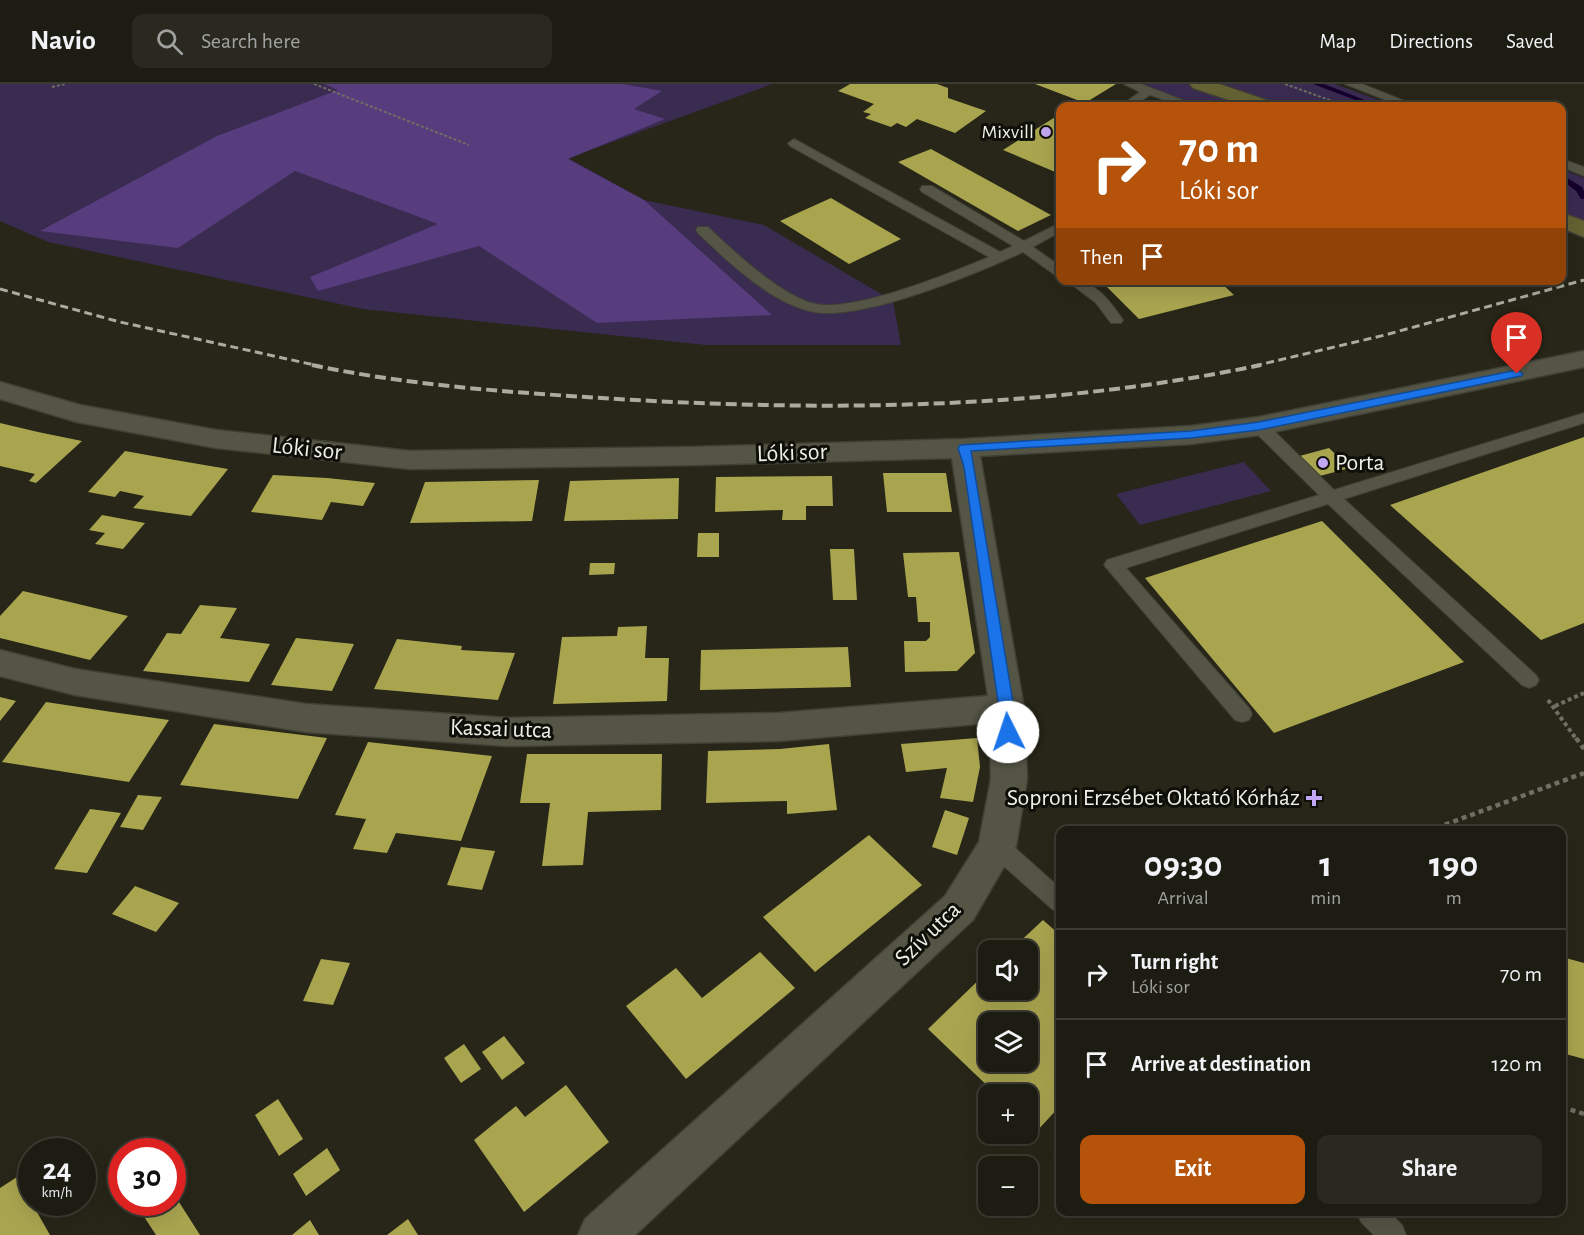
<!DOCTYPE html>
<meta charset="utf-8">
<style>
body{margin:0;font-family:"Alegreya Sans",sans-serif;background:#2a2920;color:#f1f3f6;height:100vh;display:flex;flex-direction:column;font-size:22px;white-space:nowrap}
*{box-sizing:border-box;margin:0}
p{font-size:20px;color:#a0a19f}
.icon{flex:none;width:33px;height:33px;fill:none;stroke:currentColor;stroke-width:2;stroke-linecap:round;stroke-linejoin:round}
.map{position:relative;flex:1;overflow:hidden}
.panel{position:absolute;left:1056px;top:742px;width:510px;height:390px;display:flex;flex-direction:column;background:#1d1c12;border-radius:12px;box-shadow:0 6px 24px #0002,0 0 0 2px #3b3a32}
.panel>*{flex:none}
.hud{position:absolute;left:1056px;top:18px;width:510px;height:183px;border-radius:12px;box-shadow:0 6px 24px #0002,0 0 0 2px #3b3a32;background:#b45309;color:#fff;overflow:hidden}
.controls{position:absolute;left:978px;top:856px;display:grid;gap:12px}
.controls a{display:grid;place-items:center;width:60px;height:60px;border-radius:12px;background:#1d1c12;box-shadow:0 6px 24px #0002,0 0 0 2px #3b3a32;font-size:30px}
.speed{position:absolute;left:18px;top:1054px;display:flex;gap:12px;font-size:30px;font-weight:700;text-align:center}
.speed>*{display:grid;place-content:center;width:78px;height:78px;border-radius:50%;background:#1d1c12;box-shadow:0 6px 24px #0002,0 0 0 2px #3b3a32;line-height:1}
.speed small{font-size:15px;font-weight:400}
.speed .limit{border:9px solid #d22;background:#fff;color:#111}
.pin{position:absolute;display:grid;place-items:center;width:51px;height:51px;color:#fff;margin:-62px -26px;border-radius:50% 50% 50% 0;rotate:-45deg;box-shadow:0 0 6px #0007}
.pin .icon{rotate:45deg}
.me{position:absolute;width:66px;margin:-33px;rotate:356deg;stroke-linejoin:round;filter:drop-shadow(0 0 4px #0008)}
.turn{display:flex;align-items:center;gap:21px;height:126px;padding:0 24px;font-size:27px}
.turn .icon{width:78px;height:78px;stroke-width:2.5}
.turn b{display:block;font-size:42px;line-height:51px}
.then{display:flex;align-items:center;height:57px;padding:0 24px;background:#0003;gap:12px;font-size:22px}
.eta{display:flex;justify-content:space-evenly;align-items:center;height:102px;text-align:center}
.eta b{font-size:36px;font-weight:700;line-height:42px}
.button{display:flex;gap:12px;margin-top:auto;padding:12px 24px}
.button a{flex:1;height:69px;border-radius:12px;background:#b45309;color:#fff;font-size:24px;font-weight:700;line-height:69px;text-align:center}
.button a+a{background:#2a2920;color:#f1f3f6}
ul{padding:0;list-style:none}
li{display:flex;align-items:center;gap:18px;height:90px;padding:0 24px;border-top:2px solid #3b3a32}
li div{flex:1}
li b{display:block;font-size:22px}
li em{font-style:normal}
header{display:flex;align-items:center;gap:36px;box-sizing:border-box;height:84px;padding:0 30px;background:#1d1c12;border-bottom:2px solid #3b3a32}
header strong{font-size:28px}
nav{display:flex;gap:33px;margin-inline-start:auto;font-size:21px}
.search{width:420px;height:54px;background:#2a2920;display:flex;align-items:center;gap:15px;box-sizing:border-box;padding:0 21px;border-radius:12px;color:#a0a19f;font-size:22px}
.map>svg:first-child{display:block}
.green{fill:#3a2b51}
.forest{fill:#573c7e}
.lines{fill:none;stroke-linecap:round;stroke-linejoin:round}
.stream{fill:#16012e;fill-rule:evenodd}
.building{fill:#a9a54f;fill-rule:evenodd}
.lane-casing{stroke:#414036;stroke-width:2}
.street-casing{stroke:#414036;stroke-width:3}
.secondary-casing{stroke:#414036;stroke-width:3}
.path-far2{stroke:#706f63;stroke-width:2;stroke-dasharray:3 2;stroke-linecap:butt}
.path-far1{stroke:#706f63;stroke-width:4;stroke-dasharray:4 3;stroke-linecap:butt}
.path{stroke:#706f63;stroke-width:4.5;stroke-dasharray:5 4;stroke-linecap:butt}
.lane{fill:#555546;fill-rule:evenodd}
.street{fill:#555546;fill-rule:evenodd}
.secondary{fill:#656334;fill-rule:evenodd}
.rail-far1{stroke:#ababa0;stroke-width:3;stroke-dasharray:8 4.5;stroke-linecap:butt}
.rail{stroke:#ababa0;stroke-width:4;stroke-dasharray:11 5;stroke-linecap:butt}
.route{fill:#1a73e8;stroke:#114b97;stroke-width:1.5}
.poi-dot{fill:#c2a8f2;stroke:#0f0f09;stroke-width:2}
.labels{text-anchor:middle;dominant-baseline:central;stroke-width:6;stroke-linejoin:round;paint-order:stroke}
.far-poi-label{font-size:20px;fill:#efefe6;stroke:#0f0f09;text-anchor:end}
.street-label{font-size:24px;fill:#efefe6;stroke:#0f0f09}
.poi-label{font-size:24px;fill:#efefe6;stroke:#0f0f09;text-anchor:start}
</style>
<header>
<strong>Navio</strong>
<div class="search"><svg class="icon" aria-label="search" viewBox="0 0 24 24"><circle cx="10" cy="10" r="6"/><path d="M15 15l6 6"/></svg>Search here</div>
<nav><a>Map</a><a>Directions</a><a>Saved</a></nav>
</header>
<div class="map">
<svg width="1584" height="1151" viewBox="0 0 1584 1151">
<rect width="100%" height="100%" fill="#272618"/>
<path class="green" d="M0,0H772L568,74L644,116L764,141L893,217L901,261H706L363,225L48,158L0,137Z
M1136,0H1335L1395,22H1202Z
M1562,85L1584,94V136L1563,154L1562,153Z
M1244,378L1271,407L1140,441L1116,410Z"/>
<path class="forest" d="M324,0H623L662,7L634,25L665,35L568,75L644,116L772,231L597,239L479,162L318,207L310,193L438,140L295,87L178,164L40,147L217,52L338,6Z"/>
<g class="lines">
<path class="stream" d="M1313,0H1324L1380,22H1371Z
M1562,91L1582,103L1584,107V115H1581L1576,107L1562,96Z"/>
</g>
<path class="building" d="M850,0H937L948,4V14L986,27L955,49L917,35L906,43L897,39L891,43L865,34L871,30L863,28L874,20L838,7Z
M1035,0H1116L1085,19Z
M1060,30V90L1003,66Z
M931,65L1051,131L1018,147L898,78Z
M831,114L901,155L849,180L780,137Z
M1100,196H1218L1234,211L1139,235Z
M0,339L38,348L82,357L36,399L29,397L35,390L0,382Z
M1584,353V539L1541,556L1390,421Z
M1329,364L1350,384L1316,393L1296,373Z
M125,367L175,376L228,385L191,432L133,424L144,412L120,407L115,413L88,408Z
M883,389H946L952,428H887Z
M273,391L327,394L375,399L363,422L331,418L322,436L251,428Z
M832,392L833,422H806V436H782L783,426L715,428L716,393Z
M679,394L678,435L564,437L570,397Z
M539,396L532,437L410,439L425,398Z
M102,431L145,439L123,465L95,460L105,449L89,446Z
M1322,437L1464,578L1274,649L1145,494Z
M698,449H719V473H697Z
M830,465H854L857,516H833Z
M959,468L975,569L957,587L905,588L904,557H926L930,553V538H918L916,513H908L903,469Z
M590,479H615L614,490L589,491Z
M23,507L74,519L128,532L90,576L0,554V532Z
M200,521L237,524L220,554L270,560L249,598L143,587L167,549L181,550Z
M647,542L645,574H669L667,617L553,620L562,553L617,552L618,543Z
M296,554L354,560L332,607L271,601Z
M397,555L462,562L461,566L515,569L498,616L374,605Z
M848,563L851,603L700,606L701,566Z
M0,613L16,617L0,637Z
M46,618L112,628L169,636L129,698L2,678Z
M214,640L262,646L327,654L298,715L180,701Z
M977,654L980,683L973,718L940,714L947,684L906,688L901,660Z
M368,658L492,672L461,757L396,749L387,769L353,765L366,735L335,731Z
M829,660L837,726L787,730V717L706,719L708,667L780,665Z
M527,670H662L661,726L588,728L583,781L542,782L550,719H520Z
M138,711L162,713L143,746L120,743Z
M90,725L121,729L87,789L54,785Z
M945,726L969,734L957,771L932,763Z
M869,751L922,801L815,888L763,833Z
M461,763L495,767L482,806L447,801Z
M135,802L179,819L156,848L112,830Z
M1043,836L1060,851V1022L1036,1048L1028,1040V1011H997L928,945L988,887V906H1028V867H1010ZM988,939H1028V978H988Z
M760,868L795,904L686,995L626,922L676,884L702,914Z
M1562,873L1584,879V975L1562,969Z
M321,875L350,879L333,921L303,917Z
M504,952L525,979L502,996L482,968Z
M464,960L481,985L461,999L444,974Z
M566,1001L609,1058L524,1128L474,1056L516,1022L525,1033Z
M278,1015L303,1055L279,1072L255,1031Z
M327,1064L340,1086L306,1112L293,1090Z
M17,1093L50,1151H0V1104Z
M172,1107L200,1151H156L141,1128L152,1119H172Z
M408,1135L418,1151H387Z
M310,1136L319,1151H292Z"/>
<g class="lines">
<defs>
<path id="lane" d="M1124,0H1141L1198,22H1182L1150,11L1133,22H1120L1140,8Z
M1345,0H1362L1417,22H1401Z
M794,55L1000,168L1013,162L922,108L920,105L922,102H932L1024,157L1060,139V148L1033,163L1060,182V192L1055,191L1023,168C978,189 863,237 814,228C772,220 728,178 698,149L696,146L698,143H708C733,167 782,213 816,220C855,228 951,189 989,173L790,62L788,59Z
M1562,75L1584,83V92L1562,83Z
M1066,196C1095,196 1108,214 1123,236L1121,239H1111L1096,219Z
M1584,329V339L1344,415L1536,591L1539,596L1536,601L1529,604L1522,601L1328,420L1126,484L1249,624L1252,630L1249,636L1242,638L1235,636L1104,481L1107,476L1319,411L1253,346L1251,342L1253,338H1265L1334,406Z
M997,752L1005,755L1060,804V828L1052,825L989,769L986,762L989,755Z
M1357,1128H1389L1402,1141L1406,1151H1374L1361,1138Z"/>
<path id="street" d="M1584,267V283L1259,351L1191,360L980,372L1024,624L1027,695L1016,762L973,836L635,1151H578L585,1135L945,812L979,758L991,695L990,639L778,657L508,662L306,648L75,611L0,592V566L75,585L306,620L508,634L778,629L988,612L952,374L694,381L410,385L216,364L77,338L0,315V298L80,321L216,346L410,367L694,363L964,355L1191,342L1259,333Z"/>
<path id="secondary" d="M1190,0H1219L1272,18L1275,22H1247L1193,4Z
M1562,129L1584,137V153L1562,144Z"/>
</defs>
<use href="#lane" class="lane-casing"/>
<use href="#street" class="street-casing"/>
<use href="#secondary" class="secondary-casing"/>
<path class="path-far2" d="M314,0L469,61
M1285,0L1332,17
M52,3L65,0"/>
<path class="path-far1" d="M1548,616L1577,656
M1555,622L1584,609"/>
<path class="path" d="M1576,654L1584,665
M1428,747L1584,689
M1562,1023L1584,1030"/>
<use href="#lane" class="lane"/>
<use href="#street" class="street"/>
<use href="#secondary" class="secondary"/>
<path class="rail-far1" d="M0,205L120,238L319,282
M1254,282L1385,251L1584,196"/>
<path class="rail" d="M312,281C407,301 505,308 602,314C822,328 1045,326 1261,281"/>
</g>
<path class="route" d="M1517,286L1523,290L1521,292L1259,346L1191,354L971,367L1014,624L1015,648L1013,652H1003L964,383L958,364L960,361L1191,347L1259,338Z"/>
<g class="poi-dot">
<circle cx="1046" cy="48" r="6"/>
<circle cx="1323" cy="379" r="6"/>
<path d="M1311 705h6v6h6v6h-6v6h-6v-6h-6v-6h6z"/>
</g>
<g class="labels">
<g class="far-poi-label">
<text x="1034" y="48">Mixvill</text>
</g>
<g class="street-label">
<text transform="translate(307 365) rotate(6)">Lóki sor</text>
<text transform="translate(792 369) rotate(-2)">Lóki sor</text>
<text transform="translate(501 645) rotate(2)">Kassai utca</text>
<text transform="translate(928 850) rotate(-44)">Szív utca</text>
</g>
<g class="poi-label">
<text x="1335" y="379">Porta</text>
<text x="1300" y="714" text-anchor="end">Soproni Erzsébet Oktató Kórház</text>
</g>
</g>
</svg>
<div class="controls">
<a><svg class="icon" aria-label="sound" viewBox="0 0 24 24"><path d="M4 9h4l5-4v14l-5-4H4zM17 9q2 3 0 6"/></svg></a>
<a><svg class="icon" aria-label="layers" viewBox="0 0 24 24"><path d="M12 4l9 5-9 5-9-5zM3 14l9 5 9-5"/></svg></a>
<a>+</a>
<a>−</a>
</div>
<div class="speed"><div>24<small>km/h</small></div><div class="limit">30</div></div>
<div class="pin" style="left:1517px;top:290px;background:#d93025"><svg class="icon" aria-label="arrive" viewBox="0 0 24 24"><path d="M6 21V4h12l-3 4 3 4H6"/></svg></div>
<svg class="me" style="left:1008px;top:648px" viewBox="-20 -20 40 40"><circle r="19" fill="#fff"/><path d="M0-13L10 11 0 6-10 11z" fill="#1a73e8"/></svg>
<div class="hud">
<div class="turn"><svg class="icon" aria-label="right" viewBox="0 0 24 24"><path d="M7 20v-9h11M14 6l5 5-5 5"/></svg><div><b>70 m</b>Lóki sor</div></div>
<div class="then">Then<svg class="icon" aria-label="arrive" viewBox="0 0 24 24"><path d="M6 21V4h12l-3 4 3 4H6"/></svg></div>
</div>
<section class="panel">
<div class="eta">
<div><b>09:30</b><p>Arrival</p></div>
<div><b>1</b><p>min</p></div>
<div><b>190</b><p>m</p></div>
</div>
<ul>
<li><svg class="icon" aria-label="right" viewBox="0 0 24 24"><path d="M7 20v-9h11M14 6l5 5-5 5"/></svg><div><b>Turn right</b><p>Lóki sor</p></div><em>70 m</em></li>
<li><svg class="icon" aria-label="arrive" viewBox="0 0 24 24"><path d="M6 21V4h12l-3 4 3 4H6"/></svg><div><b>Arrive at destination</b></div><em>120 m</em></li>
</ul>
<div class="button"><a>Exit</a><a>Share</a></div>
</section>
</div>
